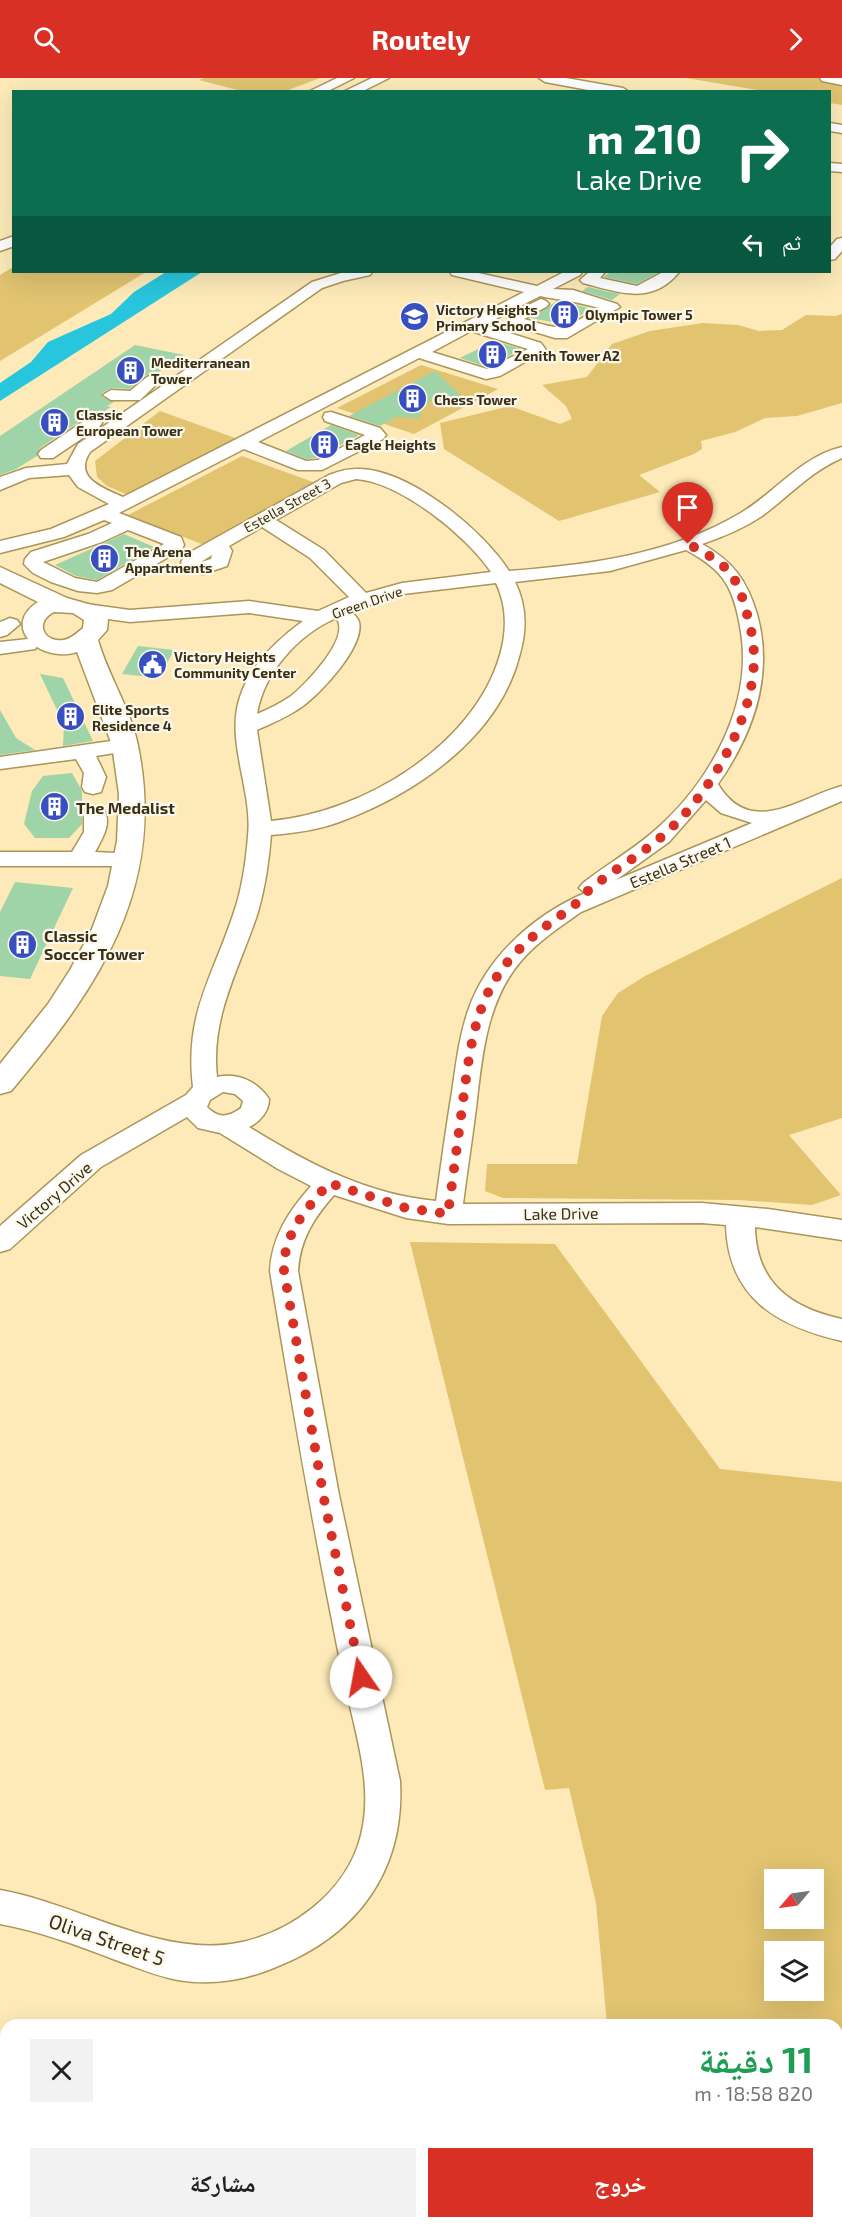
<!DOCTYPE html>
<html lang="ar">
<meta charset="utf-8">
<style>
body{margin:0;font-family:"Exo 2","Noto Naskh Arabic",sans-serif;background:#f2f2f2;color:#202124;direction:rtl;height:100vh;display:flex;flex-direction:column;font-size:22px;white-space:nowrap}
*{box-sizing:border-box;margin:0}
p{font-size:20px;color:#757577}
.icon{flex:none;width:33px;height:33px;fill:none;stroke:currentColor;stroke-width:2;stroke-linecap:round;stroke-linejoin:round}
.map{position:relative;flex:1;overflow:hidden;direction:ltr}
.details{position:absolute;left:0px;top:1941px;width:843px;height:210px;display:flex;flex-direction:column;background:#fff;border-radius:18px 18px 0 0;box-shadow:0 6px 24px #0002;direction:rtl}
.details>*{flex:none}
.guide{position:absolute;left:12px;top:12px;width:819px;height:183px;border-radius:0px;box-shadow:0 6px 24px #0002;direction:rtl;background:#0b6e4f;color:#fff;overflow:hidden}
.needle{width:39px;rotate:241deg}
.controls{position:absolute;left:764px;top:1791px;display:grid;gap:12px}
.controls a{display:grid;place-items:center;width:60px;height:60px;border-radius:0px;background:#fff;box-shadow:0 6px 24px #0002;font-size:30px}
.pin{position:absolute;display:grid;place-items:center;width:51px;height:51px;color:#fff;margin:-62px -26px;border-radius:50% 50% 50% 0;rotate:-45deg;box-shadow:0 0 6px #0007}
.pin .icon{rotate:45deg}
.me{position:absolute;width:66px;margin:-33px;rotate:348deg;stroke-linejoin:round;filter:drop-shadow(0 0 4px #0008)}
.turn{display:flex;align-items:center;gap:21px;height:126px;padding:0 30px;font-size:27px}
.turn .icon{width:78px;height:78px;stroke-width:2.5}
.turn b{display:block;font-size:42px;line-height:51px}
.then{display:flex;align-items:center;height:57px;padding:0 30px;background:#0003;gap:12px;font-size:22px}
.round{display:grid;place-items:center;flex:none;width:63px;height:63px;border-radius:0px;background:#f2f2f2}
.overview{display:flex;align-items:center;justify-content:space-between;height:102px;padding:0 30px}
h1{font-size:36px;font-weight:700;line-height:45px;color:#1e9e55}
.action{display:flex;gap:12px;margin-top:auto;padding:12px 30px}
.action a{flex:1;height:69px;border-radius:0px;background:#d93025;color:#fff;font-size:24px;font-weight:700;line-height:69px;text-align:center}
.action a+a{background:#f2f2f2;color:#202124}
header{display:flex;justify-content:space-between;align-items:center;height:78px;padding:0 30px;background:#d93025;color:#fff;font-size:27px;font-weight:700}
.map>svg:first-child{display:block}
.green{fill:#e1c370;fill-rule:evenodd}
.water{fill:#28c6dc}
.building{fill:#9ed4a8}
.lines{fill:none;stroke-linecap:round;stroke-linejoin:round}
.minor-casing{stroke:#ab9558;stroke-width:3}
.major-casing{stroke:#ab9558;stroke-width:3}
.minor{fill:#fff;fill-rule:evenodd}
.major{fill:#fff;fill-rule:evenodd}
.route{stroke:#d93025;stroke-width:10;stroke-dasharray:0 18}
.labels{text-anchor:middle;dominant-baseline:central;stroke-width:4.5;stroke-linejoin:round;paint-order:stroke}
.far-poi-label{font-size:14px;font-weight:bold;fill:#393016;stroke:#fdf8ec;text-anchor:start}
.far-street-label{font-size:14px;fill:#393016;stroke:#fdf8ec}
.poi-label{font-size:16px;font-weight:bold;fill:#393016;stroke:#fdf8ec;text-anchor:start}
.street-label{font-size:16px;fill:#393016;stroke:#fdf8ec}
.near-street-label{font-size:20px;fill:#393016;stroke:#fdf8ec}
</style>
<header><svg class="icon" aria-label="forward" viewBox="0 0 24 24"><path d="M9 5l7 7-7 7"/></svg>Routely<svg class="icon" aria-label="search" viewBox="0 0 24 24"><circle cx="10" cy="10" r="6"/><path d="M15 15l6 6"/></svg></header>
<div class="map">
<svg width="842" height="2151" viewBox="0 0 842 2151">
<rect width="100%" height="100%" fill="#fdeab8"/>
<path class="green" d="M204,0H320L283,14L241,13L199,2Z
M686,0H842V27L830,25V14L763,13Z
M13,189L14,194H146L0,283V197Z
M842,236V325L797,338L765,340L735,354L701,363L702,371L694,376L639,397L660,414L559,443L444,371L440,345L510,328L560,346L572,341L566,328L542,307L587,299L612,266L650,253L703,245L738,247L759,253L782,252L806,237L836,238Z
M421,287L498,311L414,356L337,330Z
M160,333L238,361L128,417L107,408L97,399L95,383Z
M242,378L321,407L204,467L128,437Z
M842,800V1040L789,1057L841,1117L812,1127L738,1122L503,1120L485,1113L487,1086H577L602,938L618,915L645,898Z
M410,1164L555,1166L720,1391L842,1404V2151H588L590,2145H837V1947H607L596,1825L569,1710L545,1712ZM774,1802H813V1840H774ZM774,1874H813V1912H774Z
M0,2020L6,2022V2145H170L177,2151H0Z"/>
<path class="water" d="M166,194H202L0,323V305L31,284L48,264L111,236L134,214Z"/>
<path class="building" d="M610,194H659L637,206L604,199Z
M588,209L609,214L620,216L612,222L582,213Z
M557,223L576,227L593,231L563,246L530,240Z
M494,263L522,271L487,289L460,280Z
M135,267L184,277L156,296L146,297L129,311L111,310L102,315V319L114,324L107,328L111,329L97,338L86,339L40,370L37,378L16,391L0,397V358Z
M435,293L461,318L431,323L421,328L420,340L396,339L380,348L349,338Z
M331,347L359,357L317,380L306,381L286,373Z
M124,456L154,469L97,502L76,498L55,487Z
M138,568L174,572L159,600L122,596Z
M40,596L63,600L93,663L63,668L64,647Z
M0,632L16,660L35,672L0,677Z
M72,695L82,713V746L69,760H35L24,746L32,713L43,698Z
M15,804L73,810L30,901L0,898V834Z"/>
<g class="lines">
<defs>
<path id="minor" d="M337,0H354L326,14H308Z
M372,0H389L361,14H343Z
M539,0H566L623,10L629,14H599L545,4Z
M820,0H842V7L822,3Z
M830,45L842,47V55L830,53Z
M830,85L842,86V94L830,93Z
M14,158V168L0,173V163Z
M842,160V173L835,181L830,182V169L837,161Z
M344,194H372L370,197L343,203L322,210L90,374C73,400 103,410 123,419L524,214L452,197L450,194H474L537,208L564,194H582L580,197L553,211L573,212L617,226L620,229L567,260H555L509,246L507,243L510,236L541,221L546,223L549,226L546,229L524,241C567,254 561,252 599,230C579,224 560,222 540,218L484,247L541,265L546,272L500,298L486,301L419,280L258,364L306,383L318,382L365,357L325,343L323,339L325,335L331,334L380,350L386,357L383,361L322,392H298L244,371L119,435L181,459L184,467L182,471L112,512L97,515L78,513L51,504L33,495L24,486L25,481L31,474L88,456L112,445L104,442L64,459L0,475V463L51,451L109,426L78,409L69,397L29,400L0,412V399L26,390L67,386L78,366L312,204ZM471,253L528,271L487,291L432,274ZM128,452L164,466L97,504L75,500L43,484L102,464Z
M589,194H605L600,200L637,208L663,194H679C652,228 618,214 583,205L580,202Z
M153,297L161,302L140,322H111L103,317L111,312L130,313L147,299Z
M93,340L99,341L102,345L99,349L53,380H41L38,376L41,372L87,341Z
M842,369V380C810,394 789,418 762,438C744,450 723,459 702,466C733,483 747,503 757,536C774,597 753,656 718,706C751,761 800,719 842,708V723L581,834C560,849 538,863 521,883C486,924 482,979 476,1030C472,1062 467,1094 463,1126L702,1125L768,1131L842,1142V1162L755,1149C756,1205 791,1230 842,1241V1263C777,1248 728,1220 726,1147L702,1145L448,1146L406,1140L334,1117C314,1140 300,1161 298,1193L339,1417L400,1703C405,1792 358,1857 276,1889C246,1902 211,1908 178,1902C156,1898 135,1889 113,1881C76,1867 39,1853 0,1846V1812C75,1825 156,1877 231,1866C288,1858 347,1815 361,1757C373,1710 357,1661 347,1615C341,1589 336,1563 331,1537C308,1422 289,1308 270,1193C272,1158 289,1133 311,1108L278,1091L220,1055L198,1050L187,1039L101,1089L10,1171L0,1174V1148L81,1077L186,1017L193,1009C184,936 213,899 234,834C242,811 246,783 248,758C253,713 225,663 240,619C250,587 277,562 303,543L249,535L130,544L86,538L79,536L76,532L79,528L86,526L130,532L249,523L318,533L349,519L310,480L262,449L229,468L232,473L227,488L203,496L185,492L181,484L187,476L329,397C337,394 346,391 356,391C407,389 483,452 509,493C587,487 669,477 739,436C775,415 800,379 842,369ZM356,401C400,404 467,458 491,494L402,505L366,515L324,472L276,442L341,405ZM686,472C725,493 734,510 741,554C753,629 708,707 653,754C631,773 606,787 583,805L579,810L585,815C534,837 486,879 468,933C459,959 456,987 452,1014C446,1050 441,1087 436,1123C367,1117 307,1085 249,1049C260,1044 269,1033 269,1021C258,1004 238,994 217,999C210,938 240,890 258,834C265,810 269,782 271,757C295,755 319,752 342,743C417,715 498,659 519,579C527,553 527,528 515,504L610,493ZM212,477L211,481L201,484ZM496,505C507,528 507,553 500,577C474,668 362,735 271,743L257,652C273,645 289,638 303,628C321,615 365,568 359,544C358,540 354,537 351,533L403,516ZM336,540C352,559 306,606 291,618C281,625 269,631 257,636C264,594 298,557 336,540ZM706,722L721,735L752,745L616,802L669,764ZM223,1014L235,1016L243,1023L241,1030C229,1039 219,1041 207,1029L210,1022Z
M10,540L17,542L20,546L7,557L0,559V544Z
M28,561L35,563L38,567L35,571L0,576V564Z
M125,661L133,662L136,667L133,672L96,678L106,699L101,714L93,716L85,714L82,709L84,695L76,681L0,691V679Z
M95,728L103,730C113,745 102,761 95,774L136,776L139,781L136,786L128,788H0V774H72L84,754V735L87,730Z"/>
<path id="major" d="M0,489L67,520L95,528L108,541L107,552L98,562C108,598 131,631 138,668C167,810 98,910 11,1013L0,1016V986L48,926L70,892L92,851L108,808L117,763L119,716L112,667L77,574C40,586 0,548 38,524L0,505ZM54,534L73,535L84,542L83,550C77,555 71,561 63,562C45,565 33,545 54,534Z"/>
</defs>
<use href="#minor" class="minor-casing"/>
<use href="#major" class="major-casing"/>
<use href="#minor" class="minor"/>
<use href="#major" class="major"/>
</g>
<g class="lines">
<path class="route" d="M361,1599L324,1421L284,1193C283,1155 306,1132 329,1105L406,1130L448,1136C453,1098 458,1061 463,1023C469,979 473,935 498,897C517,868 543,850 571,830C579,824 585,814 594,808C615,791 639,778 660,760C695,731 724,687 740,646C752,616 758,584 751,552C738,501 737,491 688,466"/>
</g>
<defs>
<symbol id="building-disc" viewBox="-11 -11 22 22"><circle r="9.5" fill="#384fc1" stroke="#fdf8ec"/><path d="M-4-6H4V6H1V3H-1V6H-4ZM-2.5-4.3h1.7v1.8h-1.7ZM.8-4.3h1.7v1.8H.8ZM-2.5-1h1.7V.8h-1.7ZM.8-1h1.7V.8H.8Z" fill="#fff"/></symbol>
<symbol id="school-disc" viewBox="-11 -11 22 22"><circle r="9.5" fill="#384fc1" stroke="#fdf8ec"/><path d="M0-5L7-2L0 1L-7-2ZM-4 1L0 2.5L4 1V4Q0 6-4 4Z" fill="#fff"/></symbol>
<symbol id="civic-disc" viewBox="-11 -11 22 22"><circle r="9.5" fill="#384fc1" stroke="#fdf8ec"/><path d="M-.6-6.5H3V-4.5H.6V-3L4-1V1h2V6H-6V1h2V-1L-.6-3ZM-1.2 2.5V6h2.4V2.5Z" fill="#fff"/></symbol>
</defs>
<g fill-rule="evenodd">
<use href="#building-disc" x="548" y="220" width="33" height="33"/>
<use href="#school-disc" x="398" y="222" width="33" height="33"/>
<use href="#building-disc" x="476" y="260" width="33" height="33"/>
<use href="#building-disc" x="114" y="276" width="33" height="33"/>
<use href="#building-disc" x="396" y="304" width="33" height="33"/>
<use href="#building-disc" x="38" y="328" width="33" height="33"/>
<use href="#building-disc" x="308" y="350" width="33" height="33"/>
<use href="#building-disc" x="88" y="464" width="33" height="33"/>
<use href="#civic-disc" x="136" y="570" width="33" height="33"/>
<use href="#building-disc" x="54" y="622" width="33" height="33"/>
<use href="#building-disc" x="38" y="712" width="33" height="33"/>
<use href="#building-disc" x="6" y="850" width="33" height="33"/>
</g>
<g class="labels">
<g class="far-poi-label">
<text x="436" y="231">Victory Heights<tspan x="436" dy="16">Primary School</tspan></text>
<text x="585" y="236">Olympic Tower 5</text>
<text x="514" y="277">Zenith Tower A2</text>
<text x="151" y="284">Mediterranean<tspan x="151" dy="16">Tower</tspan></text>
<text x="434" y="321">Chess Tower</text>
<text x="76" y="336">Classic<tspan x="76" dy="16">European Tower</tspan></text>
<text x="345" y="366">Eagle Heights</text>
<text x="125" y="473">The Arena<tspan x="125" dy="16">Appartments</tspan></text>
<text x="174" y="578">Victory Heights<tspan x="174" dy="16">Community Center</tspan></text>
<text x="92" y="631">Elite Sports<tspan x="92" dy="16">Residence 4</tspan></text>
</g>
<g class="far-street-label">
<text transform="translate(287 427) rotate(-29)">Estella Street 3</text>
<text transform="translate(367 524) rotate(-19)">Green Drive</text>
</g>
<g class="poi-label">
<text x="76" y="729">The Medalist</text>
<text x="44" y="857">Classic<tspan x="44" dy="18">Soccer Tower</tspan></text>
</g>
<g class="street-label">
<text transform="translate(680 784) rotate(-23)">Estella Street 1</text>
<text transform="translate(54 1117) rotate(-41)">Victory Drive</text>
<text transform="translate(561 1135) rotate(-1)">Lake Drive</text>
</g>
<g class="near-street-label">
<text transform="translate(107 1861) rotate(19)">Oliva Street 5</text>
</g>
</g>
</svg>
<div class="controls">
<a><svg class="needle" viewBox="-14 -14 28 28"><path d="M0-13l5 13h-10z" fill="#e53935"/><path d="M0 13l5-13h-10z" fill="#757577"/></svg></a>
<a><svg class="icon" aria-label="layers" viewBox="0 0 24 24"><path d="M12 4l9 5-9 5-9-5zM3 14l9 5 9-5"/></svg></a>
</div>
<div class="pin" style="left:688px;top:466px;background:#d93025"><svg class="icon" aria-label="arrive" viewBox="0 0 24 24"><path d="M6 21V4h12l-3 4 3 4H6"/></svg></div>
<svg class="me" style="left:361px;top:1599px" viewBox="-20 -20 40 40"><circle r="19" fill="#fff"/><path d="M0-13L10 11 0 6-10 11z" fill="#d93025"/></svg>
<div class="guide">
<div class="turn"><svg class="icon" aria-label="right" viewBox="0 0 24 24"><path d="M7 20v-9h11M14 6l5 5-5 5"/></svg><div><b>210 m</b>Lake Drive</div></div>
<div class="then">ثم<svg class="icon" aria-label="left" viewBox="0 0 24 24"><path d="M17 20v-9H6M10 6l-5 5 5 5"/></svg></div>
</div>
<section class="details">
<div class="overview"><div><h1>11 دقيقة</h1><p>820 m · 18:58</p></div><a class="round"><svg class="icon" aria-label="close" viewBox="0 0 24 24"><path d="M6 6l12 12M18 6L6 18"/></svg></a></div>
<div class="action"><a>خروج</a><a>مشاركة</a></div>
</section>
</div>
